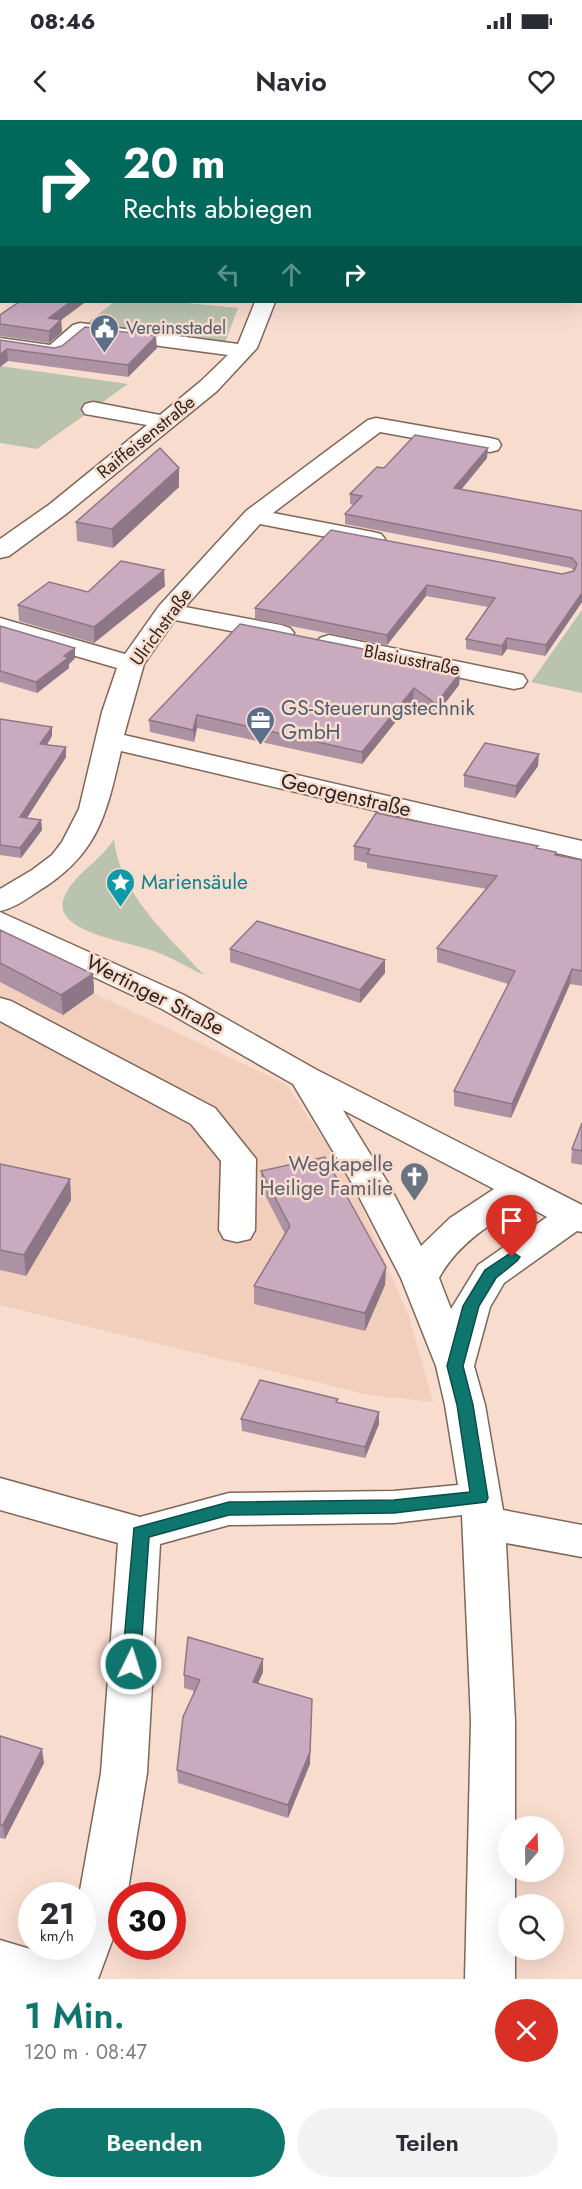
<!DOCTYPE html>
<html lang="de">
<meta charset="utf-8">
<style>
body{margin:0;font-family:Jost,sans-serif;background:#f2f2f3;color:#2b2b33;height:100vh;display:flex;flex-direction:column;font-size:22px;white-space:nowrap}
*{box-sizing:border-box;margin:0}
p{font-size:20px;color:#7c7c81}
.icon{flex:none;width:33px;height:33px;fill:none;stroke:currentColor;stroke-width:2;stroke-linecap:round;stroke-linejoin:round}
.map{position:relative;height:1859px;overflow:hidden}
.drawer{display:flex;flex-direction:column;background:#fff;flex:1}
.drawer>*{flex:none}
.top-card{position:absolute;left:0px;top:0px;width:582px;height:183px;box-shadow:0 6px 24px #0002;background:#00695c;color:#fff;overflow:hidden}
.needle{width:39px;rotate:20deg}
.buttons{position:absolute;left:498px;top:1696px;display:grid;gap:12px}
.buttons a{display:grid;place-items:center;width:66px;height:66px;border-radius:50%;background:#fff;box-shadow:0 6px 24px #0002;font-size:30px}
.speed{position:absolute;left:18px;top:1762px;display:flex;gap:12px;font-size:30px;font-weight:700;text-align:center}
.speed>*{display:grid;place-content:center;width:78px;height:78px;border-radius:50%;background:#fff;box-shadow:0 6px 24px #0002;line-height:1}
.speed small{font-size:15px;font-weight:400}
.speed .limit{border:9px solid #d22;background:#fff;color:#111}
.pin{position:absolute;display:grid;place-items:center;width:51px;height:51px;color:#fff;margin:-62px -26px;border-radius:50% 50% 50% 0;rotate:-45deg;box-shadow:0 0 6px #0007}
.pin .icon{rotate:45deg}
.me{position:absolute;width:66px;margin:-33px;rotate:4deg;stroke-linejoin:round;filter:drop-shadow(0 0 4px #0008)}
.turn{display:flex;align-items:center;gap:21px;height:126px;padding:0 24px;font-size:27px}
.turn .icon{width:78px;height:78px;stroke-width:2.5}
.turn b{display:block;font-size:42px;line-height:51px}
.lanes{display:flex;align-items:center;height:57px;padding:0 24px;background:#0003;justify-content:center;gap:30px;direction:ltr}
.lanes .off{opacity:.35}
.round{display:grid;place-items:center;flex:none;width:63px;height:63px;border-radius:32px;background:#f2f2f3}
.summary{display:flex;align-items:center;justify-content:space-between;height:102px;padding:0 24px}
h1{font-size:36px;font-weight:600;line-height:45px;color:#0f766e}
.cta{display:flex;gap:12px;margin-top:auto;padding:12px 24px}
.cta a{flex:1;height:69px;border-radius:36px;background:#0f766e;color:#fff;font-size:24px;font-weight:600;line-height:69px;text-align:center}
.cta a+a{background:#f2f2f3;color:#2b2b33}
.status{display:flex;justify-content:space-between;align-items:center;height:42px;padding:0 30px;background:#fff;direction:ltr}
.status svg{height:16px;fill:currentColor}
header{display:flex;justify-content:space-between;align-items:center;height:78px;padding:0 24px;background:#fff;font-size:27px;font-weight:600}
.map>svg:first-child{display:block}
.built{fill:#f2cfbc}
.green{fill:#b9c3ae}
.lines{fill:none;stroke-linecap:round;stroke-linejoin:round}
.minor-casing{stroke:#7e6659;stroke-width:3}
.minor{fill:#fff;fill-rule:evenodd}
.wall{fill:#ad92a4}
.shaded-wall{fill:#8d7786}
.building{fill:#c9aabf;stroke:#8d7786;stroke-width:1.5}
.route{fill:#0f766e;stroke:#0a4d48;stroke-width:1.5}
.labels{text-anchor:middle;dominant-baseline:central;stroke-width:5;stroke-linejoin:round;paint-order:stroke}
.far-service-label{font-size:18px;fill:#4e5e75;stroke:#f8dcce;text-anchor:start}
.far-street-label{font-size:18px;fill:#2e241f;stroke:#f8dcce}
.service-label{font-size:21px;fill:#4e5e75;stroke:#f8dcce;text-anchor:start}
.street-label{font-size:21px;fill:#2e241f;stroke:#f8dcce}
.culture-label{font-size:21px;fill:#0d838f;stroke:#f8dcce;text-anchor:start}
.worship-label{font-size:21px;fill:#5b616d;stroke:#f8dcce;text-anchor:end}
</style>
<div class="status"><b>08:46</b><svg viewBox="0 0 49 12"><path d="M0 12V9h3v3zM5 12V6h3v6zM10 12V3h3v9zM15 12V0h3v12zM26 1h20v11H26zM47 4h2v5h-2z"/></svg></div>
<header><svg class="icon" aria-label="back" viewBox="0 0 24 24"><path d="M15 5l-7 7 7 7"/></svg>Navio<svg class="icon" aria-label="heart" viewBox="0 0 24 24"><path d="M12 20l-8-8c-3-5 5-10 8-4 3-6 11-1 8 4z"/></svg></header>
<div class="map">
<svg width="582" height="1859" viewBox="0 0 582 1859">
<rect width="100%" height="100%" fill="#f8dcce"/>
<path class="built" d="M0,829L286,964L349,1057L409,1197L433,1282L369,1275L0,1185Z"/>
<path class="green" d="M114,182H177L238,188L225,223L86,204Z
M0,246L128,264L37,329L0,323Z
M582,490V573L531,562Z
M114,719C119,773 168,816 204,855C187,847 171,837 154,831C131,823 90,817 72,802C64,796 60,787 64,778C73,754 101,741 114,719Z"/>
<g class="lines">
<defs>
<path id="minor" d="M178,0H194L195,2H178Z
M384,0H400V2H384Z
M255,182H275L257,228L217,271L66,394L9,436L0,438V419L50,384L147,305L85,294L82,289L85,284L93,282L160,295L201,261L228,235L85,216L61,236L54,238L0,230V218L50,225L73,205L80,203L238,224Z
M376,298L490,318L498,320L501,325L498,330L490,332L380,312L273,393L373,412L381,414L385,419L381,424L373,426L260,404L185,487L281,505L290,508L294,513L290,518L281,521L175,500L144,544L124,615L582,721V739L121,631C106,696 98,735 37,772C25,780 14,788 0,791V769L32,750L52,735L62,722L79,689L102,592L117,548L0,514V498L125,534L159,486L246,391L368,300Z
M329,515L514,553L523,555L527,561L523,567L514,569L320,528L316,523L320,518Z
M0,792L184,875L317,950L582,1085V1112L577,1111L504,1163L490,1187L474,1246L485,1285L503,1390L582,1405V1437L506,1423L515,1601V1707H508V1752H515V1785H508V1830H515V1859H465L471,1601L462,1395L394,1403L229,1405L160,1424L147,1653L127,1776H122V1794L98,1859H0V1820L57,1837L61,1827H82V1776H79L101,1653L118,1423L0,1390V1358L140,1397L229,1373L394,1371L458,1365L445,1285L436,1246L401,1158L352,1063L293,964L162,889L0,813ZM343,990L494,1069L450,1098L421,1126L388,1063ZM523,1084L547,1097L478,1145L451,1189L439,1158C457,1124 490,1104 523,1084Z
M0,878L11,881L215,988L256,1039L255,1110L250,1119L237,1122L224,1119L219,1110L221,1041L191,1004L0,901Z"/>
</defs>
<use href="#minor" class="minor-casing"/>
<use href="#minor" class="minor"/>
</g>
<path class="wall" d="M84,183L61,200L62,212L49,223L0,216V195Z
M0,220L54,228H157L128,257L8,241Z
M487,338L461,370L582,391V482L545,536L507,529L502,536L466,529V519L488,487L426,476L387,525L255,499V488L331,410L562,454L574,451L571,448L345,404V394L354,385L350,384V374L384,348Z
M179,348V367L113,428L77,421L76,402Z
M165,466L94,523L19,501L18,485L88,472Z
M0,506L75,528V538L69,544V548L37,573L0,562Z
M373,531V535L460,553L459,565L435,596L413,580L362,644L197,608L194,622L150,612L149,600Z
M0,599L52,616L47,625L66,627V637L27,698L41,700L42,710L21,738L0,735Z
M538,646L515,678L464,667V655Z
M354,726L538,729L556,732V735L582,740V866L570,864L511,998L454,986V971L508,864L437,842V828L487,769L367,748V743L354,740Z
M0,810L93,854L94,873L63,895L0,862Z
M230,829L385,840V853L360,883L230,842Z
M582,1003V1045L571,1043L572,1029Z
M0,1044L70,1059L71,1080L26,1156L0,1150Z
M261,1051L386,1147L385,1165L365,1211L254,1184V1166L285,1114L262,1069Z
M338,1279L337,1282L379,1304L365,1338L242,1311L241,1299Z
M263,1552L258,1563L310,1644L288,1698L178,1663L177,1650L194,1571L184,1568V1555Z
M0,1616L44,1643L5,1719L0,1718Z"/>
<path class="shaded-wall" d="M2,86V95L0,96V87Z
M70,182H84V183L61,200L62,212L49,223V198Z
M156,216L157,228L128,257V245Z
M7,229L8,241L0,247V235Z
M488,328L487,338L454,378V368Z
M179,348V367L113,428L112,409Z
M164,450L165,466L94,523V507Z
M427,465L426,476L387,525V515Z
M582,473V482L545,536L546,525Z
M507,518V529L502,536V526Z
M75,528V538L69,544V548L37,573L36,562Z
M460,553L459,565L435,596L436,584Z
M414,568L413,580L362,644V632Z
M197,595V608L194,622L193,610Z
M52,607V616L41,634L40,624Z
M66,627V637L21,707L20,697Z
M539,634L538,646L515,678L516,666Z
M41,700L42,710L21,738L20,728Z
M385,840V853L360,883V870Z
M572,849L570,864L511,998L512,984Z
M93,854L94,873L63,895L61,875Z
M70,1059L71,1080L26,1156L24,1135Z
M386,1147L385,1165L365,1211V1193Z
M379,1292V1304L365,1338V1327Z
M263,1539V1552L253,1575V1562Z
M312,1579L310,1644L288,1698V1685Z
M42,1629L44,1643L5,1719L3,1705Z"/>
<path class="building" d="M0,0H130L129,2H2V86L0,87Z
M229,0H331L330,2H228Z
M19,182H70L49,198L61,200L49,211L0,204V195Z
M85,207L156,216L128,245L7,229L0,235V220L54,228L62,226Z
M415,315L488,328L454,368L582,391V473L546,525L507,518L502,526L466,519L495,478L427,465L387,515L255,488L331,410L562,454L574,451L577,444L572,438L345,394L362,376L350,374L377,347L384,348Z
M160,328L179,348L112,409L76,402Z
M121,441L164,450L94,507L18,485L49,462L88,472Z
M240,504L373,531L370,534L460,553L436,584L414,568L362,632L197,595L193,610L149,600Z
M0,506L75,528L64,536L68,538L36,562L0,551Z
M0,599L52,607L40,624L66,627L20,697L41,700L20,728L0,725Z
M485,623L539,634L516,666L464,655Z
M376,693L538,726L536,728L556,732L555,735L582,740V851L572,849L512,984L454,971L515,851L437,828L497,756L367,734L370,729L354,726Z
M257,801L385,840L360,870L230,829Z
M0,810L93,854L61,875L0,843Z
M582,1003V1031L572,1029Z
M325,1037L386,1147L365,1193L254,1166L290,1106L261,1051Z
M0,1044L70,1059L24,1135L0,1130Z
M260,1260L338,1279L336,1282L379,1292L365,1327L241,1299Z
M188,1517L263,1539L253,1562L312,1579L310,1632L288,1685L177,1650L183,1597L200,1560L184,1555Z
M0,1616L42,1629L3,1705H0Z"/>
<path class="route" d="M512,1132L520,1137L517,1141L496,1158L479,1186L463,1246L473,1285L488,1378L486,1382L394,1393L229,1395L149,1417L140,1544L138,1549L131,1552L125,1549L122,1544L134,1408L229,1382L394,1380L470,1372L457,1285L447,1246L463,1186L485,1150Z"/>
<defs>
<symbol id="civic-pin" viewBox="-11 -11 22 30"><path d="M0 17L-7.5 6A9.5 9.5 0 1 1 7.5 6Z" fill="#5c6f8a" stroke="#f8dcce"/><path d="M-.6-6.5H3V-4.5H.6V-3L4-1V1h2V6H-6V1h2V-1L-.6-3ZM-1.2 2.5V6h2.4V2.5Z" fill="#fff"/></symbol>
<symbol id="office-pin" viewBox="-11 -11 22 30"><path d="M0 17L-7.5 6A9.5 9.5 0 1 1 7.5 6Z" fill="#5c6f8a" stroke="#f8dcce"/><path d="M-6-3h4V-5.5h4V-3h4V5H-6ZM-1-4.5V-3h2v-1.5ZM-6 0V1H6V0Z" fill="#fff"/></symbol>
<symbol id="sight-pin" viewBox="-11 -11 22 30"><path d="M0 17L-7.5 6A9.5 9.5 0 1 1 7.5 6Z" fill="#0f9aa8" stroke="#f8dcce"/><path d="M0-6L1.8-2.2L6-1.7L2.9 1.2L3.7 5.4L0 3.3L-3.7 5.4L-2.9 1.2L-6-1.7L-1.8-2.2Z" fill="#fff"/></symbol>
<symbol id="church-pin" viewBox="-11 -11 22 30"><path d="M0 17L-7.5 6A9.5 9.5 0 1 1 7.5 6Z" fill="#6b7280" stroke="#f8dcce"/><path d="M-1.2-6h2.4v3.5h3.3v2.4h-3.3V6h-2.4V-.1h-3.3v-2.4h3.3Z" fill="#fff"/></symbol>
</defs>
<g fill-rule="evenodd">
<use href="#civic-pin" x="88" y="192" width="33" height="45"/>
<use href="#office-pin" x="244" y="584" width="33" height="45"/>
<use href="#sight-pin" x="104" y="746" width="33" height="45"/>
<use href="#church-pin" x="398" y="1040" width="33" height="45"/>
</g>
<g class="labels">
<g class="far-service-label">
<text x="126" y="208">Vereinsstadel</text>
</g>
<g class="far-street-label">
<text transform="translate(146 317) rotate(-39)">Raiffeisenstraße</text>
<text transform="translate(161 507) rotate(-54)">Ulrichstraße</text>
<text transform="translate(412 540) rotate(11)">Blasiusstraße</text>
</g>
<g class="service-label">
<text x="281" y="588">GS-Steuerungstechnik<tspan x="281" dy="24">GmbH</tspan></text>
</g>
<g class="street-label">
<text transform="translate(346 675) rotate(13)">Georgenstraße</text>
<text transform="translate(155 875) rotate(27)">Wertinger Straße</text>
</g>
<g class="culture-label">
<text x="141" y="762">Mariensäule</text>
</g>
<g class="worship-label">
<text x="393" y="1044">Wegkapelle<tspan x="393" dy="24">Heilige Familie</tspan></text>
</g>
</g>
</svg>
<div class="buttons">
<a><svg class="needle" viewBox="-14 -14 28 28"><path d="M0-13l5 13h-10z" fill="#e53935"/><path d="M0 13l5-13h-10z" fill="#7c7c81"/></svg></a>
<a><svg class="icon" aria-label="search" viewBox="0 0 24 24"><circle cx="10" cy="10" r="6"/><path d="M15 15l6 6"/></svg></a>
</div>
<div class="speed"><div>21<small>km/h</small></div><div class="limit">30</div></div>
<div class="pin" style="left:512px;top:1137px;background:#d93025"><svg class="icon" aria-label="arrive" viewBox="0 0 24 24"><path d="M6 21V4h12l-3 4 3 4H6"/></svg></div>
<svg class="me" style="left:131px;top:1544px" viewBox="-20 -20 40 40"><circle r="17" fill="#0f766e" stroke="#fff" stroke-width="3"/><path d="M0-11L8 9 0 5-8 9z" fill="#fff"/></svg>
<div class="top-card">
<div class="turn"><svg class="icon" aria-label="right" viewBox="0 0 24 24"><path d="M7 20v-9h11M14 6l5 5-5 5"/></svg><div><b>20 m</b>Rechts abbiegen</div></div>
<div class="lanes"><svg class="icon off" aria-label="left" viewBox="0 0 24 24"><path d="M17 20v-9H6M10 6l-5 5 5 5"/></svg><svg class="icon off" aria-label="ahead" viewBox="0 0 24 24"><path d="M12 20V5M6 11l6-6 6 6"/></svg><svg class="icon" aria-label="right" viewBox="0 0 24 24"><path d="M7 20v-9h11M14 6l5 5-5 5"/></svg></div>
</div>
</div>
<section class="drawer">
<div class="summary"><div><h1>1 Min.</h1><p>120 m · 08:47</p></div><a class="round" style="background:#d93025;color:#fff"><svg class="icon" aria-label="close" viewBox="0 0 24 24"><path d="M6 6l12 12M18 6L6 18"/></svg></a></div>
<div class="cta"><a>Beenden</a><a>Teilen</a></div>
</section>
